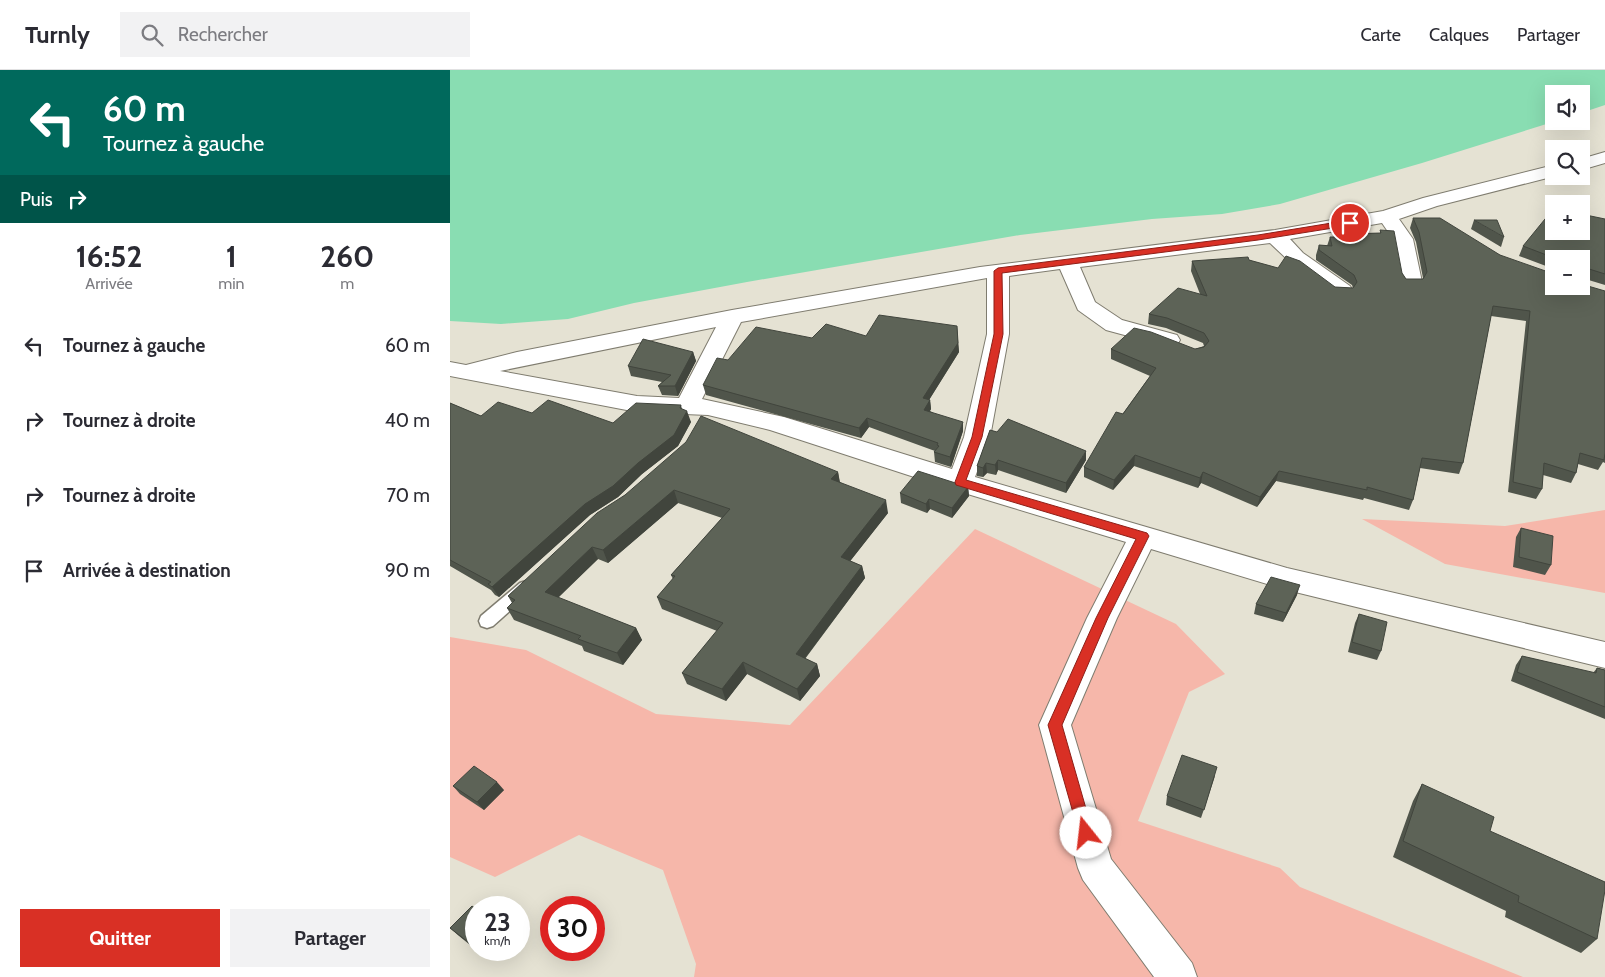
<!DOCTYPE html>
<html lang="fr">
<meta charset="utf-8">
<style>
body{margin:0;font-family:Cabin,sans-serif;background:#f2f2f3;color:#2b2b33;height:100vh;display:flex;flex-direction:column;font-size:19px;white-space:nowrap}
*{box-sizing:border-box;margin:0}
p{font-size:16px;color:#7c7c81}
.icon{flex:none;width:28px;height:28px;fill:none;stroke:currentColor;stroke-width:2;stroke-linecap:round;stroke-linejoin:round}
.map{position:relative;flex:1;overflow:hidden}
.sheet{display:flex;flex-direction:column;background:#fff;width:450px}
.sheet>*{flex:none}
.banner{background:#00695c;color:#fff;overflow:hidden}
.controls{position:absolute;left:1095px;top:15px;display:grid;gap:10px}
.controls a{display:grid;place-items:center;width:45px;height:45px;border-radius:0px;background:#fff;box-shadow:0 5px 20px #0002;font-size:25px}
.speed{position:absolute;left:15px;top:826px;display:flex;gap:10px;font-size:25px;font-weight:700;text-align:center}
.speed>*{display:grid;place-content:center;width:65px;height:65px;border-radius:50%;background:#fff;box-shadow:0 5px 20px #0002;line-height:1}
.speed small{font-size:12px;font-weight:400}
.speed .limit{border:8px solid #d22;background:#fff;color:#111}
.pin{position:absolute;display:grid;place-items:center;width:42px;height:42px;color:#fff;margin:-21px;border:2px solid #fff;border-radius:50%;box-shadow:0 1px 5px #0007}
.me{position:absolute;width:55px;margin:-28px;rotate:344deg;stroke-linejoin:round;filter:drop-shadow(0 0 4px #0008)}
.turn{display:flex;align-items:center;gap:18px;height:105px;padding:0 20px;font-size:22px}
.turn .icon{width:65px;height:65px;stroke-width:2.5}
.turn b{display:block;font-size:35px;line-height:42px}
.then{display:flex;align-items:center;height:48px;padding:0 20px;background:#0003;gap:10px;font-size:19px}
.eta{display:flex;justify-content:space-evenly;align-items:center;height:85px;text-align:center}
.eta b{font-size:30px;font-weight:700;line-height:35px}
.button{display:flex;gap:10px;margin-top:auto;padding:10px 20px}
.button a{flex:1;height:58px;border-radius:0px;background:#d93025;color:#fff;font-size:20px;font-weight:700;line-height:58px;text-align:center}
.button a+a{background:#f2f2f3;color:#2b2b33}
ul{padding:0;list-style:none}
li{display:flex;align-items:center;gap:15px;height:75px;padding:0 20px}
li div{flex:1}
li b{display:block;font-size:19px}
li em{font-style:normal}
header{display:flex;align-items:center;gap:30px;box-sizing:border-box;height:70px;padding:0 25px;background:#fff;border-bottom:1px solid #e1e1e2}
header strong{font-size:24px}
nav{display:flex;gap:28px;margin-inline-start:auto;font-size:18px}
.search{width:350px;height:45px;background:#f2f2f3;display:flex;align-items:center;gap:12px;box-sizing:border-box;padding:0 18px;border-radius:0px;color:#7c7c81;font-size:19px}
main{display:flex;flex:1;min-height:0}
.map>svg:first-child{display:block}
.green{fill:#f6b7aa}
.water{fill:#89ddb2}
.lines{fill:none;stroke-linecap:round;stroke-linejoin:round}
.lane-casing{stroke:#7f7c6f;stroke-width:3}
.street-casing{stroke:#7f7c6f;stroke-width:2}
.lane{fill:#fff;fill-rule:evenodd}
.street{fill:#fff;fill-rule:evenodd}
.wall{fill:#50554b}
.shaded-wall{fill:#41453d}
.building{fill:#5d6357;stroke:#41453d}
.route{fill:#d93025;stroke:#8d1f18}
</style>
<header>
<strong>Turnly</strong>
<div class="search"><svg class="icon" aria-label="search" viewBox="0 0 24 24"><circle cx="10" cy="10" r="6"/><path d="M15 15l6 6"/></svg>Rechercher</div>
<nav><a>Carte</a><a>Calques</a><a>Partager</a></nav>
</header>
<main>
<section class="sheet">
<div class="banner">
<div class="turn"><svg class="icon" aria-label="left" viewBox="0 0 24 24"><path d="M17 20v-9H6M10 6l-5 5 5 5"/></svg><div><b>60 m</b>Tournez à gauche</div></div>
<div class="then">Puis<svg class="icon" aria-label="right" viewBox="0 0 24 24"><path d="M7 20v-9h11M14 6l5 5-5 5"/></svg></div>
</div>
<div class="eta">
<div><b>16:52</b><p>Arrivée</p></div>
<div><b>1</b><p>min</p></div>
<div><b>260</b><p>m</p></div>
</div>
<ul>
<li><svg class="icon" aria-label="left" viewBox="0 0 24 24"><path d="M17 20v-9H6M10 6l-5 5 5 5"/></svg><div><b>Tournez à gauche</b></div><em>60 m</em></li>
<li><svg class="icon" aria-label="right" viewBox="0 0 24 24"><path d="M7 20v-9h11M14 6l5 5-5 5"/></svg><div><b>Tournez à droite</b></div><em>40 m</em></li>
<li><svg class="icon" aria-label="right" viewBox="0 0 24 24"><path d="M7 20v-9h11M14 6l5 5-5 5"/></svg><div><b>Tournez à droite</b></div><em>70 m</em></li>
<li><svg class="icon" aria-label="arrive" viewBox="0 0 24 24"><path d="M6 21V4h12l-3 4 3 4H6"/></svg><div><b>Arrivée à destination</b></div><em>90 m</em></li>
</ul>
<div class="button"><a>Quitter</a><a>Partager</a></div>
</section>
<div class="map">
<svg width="1155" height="907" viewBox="0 0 1155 907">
<rect width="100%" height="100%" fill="#e5e2d3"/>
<path class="green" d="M1155,440V523L995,494L912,449L1055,456Z
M525,459L726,554L775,604L739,622L688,751L830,798L850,817L1073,907H244L246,894L213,800L129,765L45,807L0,787V567L76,580L206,644L340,655Z"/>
<path class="water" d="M0,0H1155V35L1131,43V24H1104V51H1106L972,93L830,134L772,144L702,149L570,165L297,212L184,233L118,249L51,254L0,251Z"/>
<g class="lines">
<defs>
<path id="lane" d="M76,511L82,513L84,517L82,521L43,556L37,558L31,556L29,551L31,546L70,513Z"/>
<path id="street" d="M1155,82V93L1131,100V89Z
M1104,95V106H1105L987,136L949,149L963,169L972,212L969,217L961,218L953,217L950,212L943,169L932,153L840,169L853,183L900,216L903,221L900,226L892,227L884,226L839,191L820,173L630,197L645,232L672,250L727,265L730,270L727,275L719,277L656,260L628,240L610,199L559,206V264L540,367L525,407L837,498L1155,572V598L837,520L701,479L667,548L621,655L661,789L742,893L747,907H704L633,810L628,798L589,655L637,548L676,472L501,419L320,360L258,345L187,342L0,306V292L16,295L67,282L282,240L530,197L825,160L933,141L973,128ZM537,208V264L514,367L502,399L334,347L252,329L291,252ZM266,257L229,328L187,326L50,301Z"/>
</defs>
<use href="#lane" class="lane-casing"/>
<use href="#street" class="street-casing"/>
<use href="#lane" class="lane"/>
<use href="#street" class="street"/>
</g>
<path class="wall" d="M963,148L1050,185L1104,216L1155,221V393L1153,392L1148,400L1128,394L1126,403L1121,413L1093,405L1092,419L1086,429L1058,422L1076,251L1041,246L1013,393L1009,404L970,398L963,430L959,440L914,428L913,430L826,411L807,437L751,413L748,418L684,396L663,420L634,407V397L700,306L661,289V279H745L754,276L753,273L716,258L698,254L699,244L750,224L741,201L742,191L799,190L885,217L903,218L902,215L866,190V185L869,175L877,176L880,167H895L896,164L930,163V160L952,203L956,209H973V208L966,172L960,158Z
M1155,149V215L1132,208L1131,210V189H1104V199L1069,186L1073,176Z
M1024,150L1054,167L1051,177L1021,159Z
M507,256L509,282L479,330H480L481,339L480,341L513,361L501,397L485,392L484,382L485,381L419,357L411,368L256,325L253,315L278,290L362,268L416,266Z
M243,282L246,291L228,326L212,325L208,316L212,312L181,306L178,296Z
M0,333L31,346L82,343L163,353L231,335L232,339L241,352L228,376L192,404L168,427L140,445L49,527L45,525L41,520L0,496Z
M540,360L636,390L616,423L548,400L546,405L537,403L533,407L527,406V396Z
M388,402L390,412L438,443L400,491L412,496L415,508L355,589L367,594L370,606L350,631L297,604L276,631L237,614L232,603L267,561L212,539L207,527L223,509L221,505L272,448L228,433L158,493L148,489L108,528L186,558L192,570L173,595L134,581L132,576L64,550L57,538L62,533L58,526L175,425Z
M518,417L519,426L502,448L480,439L477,443L451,433L450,423Z
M1071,458L1101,495L1095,505L1063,497L1066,467Z
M847,525L833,552L804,544L806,534Z
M909,544L931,581L927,590L898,582L905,553Z
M1072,586L1143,603L1147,598L1155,600V649L1061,611L1066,595Z
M765,706L751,748L716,735L717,726Z
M972,714L1040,761L1147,869L1131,883L1055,847L1056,841L943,787L963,731Z
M3,716L54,720L34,740L10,724Z
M26,839V880H34L30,883L9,866L0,858Z"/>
<path class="shaded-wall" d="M508,273L509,282L474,338L473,328Z
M243,282L246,291L228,326L225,316Z
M480,330L481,339L475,349L474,340Z
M237,341L241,352L228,376L192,404L168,427L140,445L49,527L42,517Z
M417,348L419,357L411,368L409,358Z
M513,352V361L501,397L500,387Z
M636,381V390L616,423V413Z
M685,385L684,396L663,420L664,410Z
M548,390V400L546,405L545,395Z
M536,393L537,403L533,407V398Z
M829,401L826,411L807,437L810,427Z
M388,402L390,415L381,409Z
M753,402L751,413L748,418L750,408Z
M518,417L519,426L502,448V438Z
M224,420L228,433L158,493L153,480Z
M479,429L480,439L477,443L476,434Z
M436,430L438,443L394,499L391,487Z
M142,477L148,489L101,534L95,522Z
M412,496L415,508L349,596L346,584Z
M850,515L847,525L833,552L836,543Z
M186,558L192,570L173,595L167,583Z
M293,592L297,604L276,631L272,619Z
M367,594L370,606L350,631L347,619Z
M47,712L54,720L34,740L27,732Z
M26,872V880L23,876Z
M27,880H34L30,883Z"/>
<path class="building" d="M1104,138V161H1131V144L1155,149V204L1136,198L1134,200V204H1131V189H1107L1073,176Z
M963,148H990L1050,185L1104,204V216H1131V214L1155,221V383L1154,390L1130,383L1126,403L1094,393L1092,419L1063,412L1080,241L1043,236L1013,393L972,388L963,430L917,417V420L829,401L810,427L753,402L750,408L685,385L664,410L634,397L666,342L673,344L706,298L661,279L684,258L701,262L745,279L754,277L759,271L754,263L717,248L699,244L728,218L757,226L742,191L798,187L799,190L828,198L836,186L850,191L885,217L903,218L907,212L904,205L869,180V175L882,176L880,167H898L896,164L931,163L930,160L944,161L952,203L956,209H973L977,202L969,162Z
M1024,150H1047L1054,167Z
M429,245L507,256L508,273L473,328L480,330L474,340L513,352L500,387L484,382L489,376L487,375L488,373L417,348L409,358L253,315L267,288L278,290L306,257L362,268L376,254L416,266Z
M193,269L243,282L225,316H208L221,305L178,296Z
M98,330L163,353L186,333L231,335L230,338L237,341L224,365L188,393L163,416L135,434L42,517L38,514L41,512L0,490V333L31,346L48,332L82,343Z
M251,346L388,402L381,409L436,430L391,487L412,496L346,584L367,594L347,619L293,592L272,619L232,603L273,553L207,527L225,506L221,505L280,439L224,420L153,480L142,477L95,522L186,558L167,583L128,569L131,566L57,538L65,530L58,526L147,443L175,425L236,372Z
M558,349L636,381L616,413L548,390L545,395L536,393L533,398L527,396L540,360L547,362Z
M468,401L518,417L502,438L479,429L476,434L450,423Z
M1071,458L1103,466L1101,495L1069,487Z
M821,507L850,515L836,543L806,534Z
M909,544L937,552L931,581L902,572Z
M1072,586L1146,603L1147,598L1155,600V637L1067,602Z
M732,685L767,697L754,740L717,726Z
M24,696L47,712L27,732L3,716Z
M972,714L1044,747L1040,761L1155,812V820L1147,869L1068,832L1069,826L953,771Z
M22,836L26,839V872L23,876L0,858Z"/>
<path class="route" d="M900,150L904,153L902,155L808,170L552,203L553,264L532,367L516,410L697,463L699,466L658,548L612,655L643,763L641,767L636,769L630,767L598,655L646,548L686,469L506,415L505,412L522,367L544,264V201L548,198L808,165Z"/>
</svg>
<div class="controls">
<a><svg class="icon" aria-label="sound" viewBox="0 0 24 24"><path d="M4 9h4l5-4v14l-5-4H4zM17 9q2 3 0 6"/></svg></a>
<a><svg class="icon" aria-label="search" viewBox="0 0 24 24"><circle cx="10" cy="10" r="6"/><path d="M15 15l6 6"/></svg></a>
<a>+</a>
<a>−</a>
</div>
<div class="speed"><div>23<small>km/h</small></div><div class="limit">30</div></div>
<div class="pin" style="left:900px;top:153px;background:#d93025"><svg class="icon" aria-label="arrive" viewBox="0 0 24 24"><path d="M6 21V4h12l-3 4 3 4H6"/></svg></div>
<svg class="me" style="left:636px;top:763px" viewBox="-20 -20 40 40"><circle r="19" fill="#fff"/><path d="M0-13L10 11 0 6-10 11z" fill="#d93025"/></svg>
</div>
</main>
